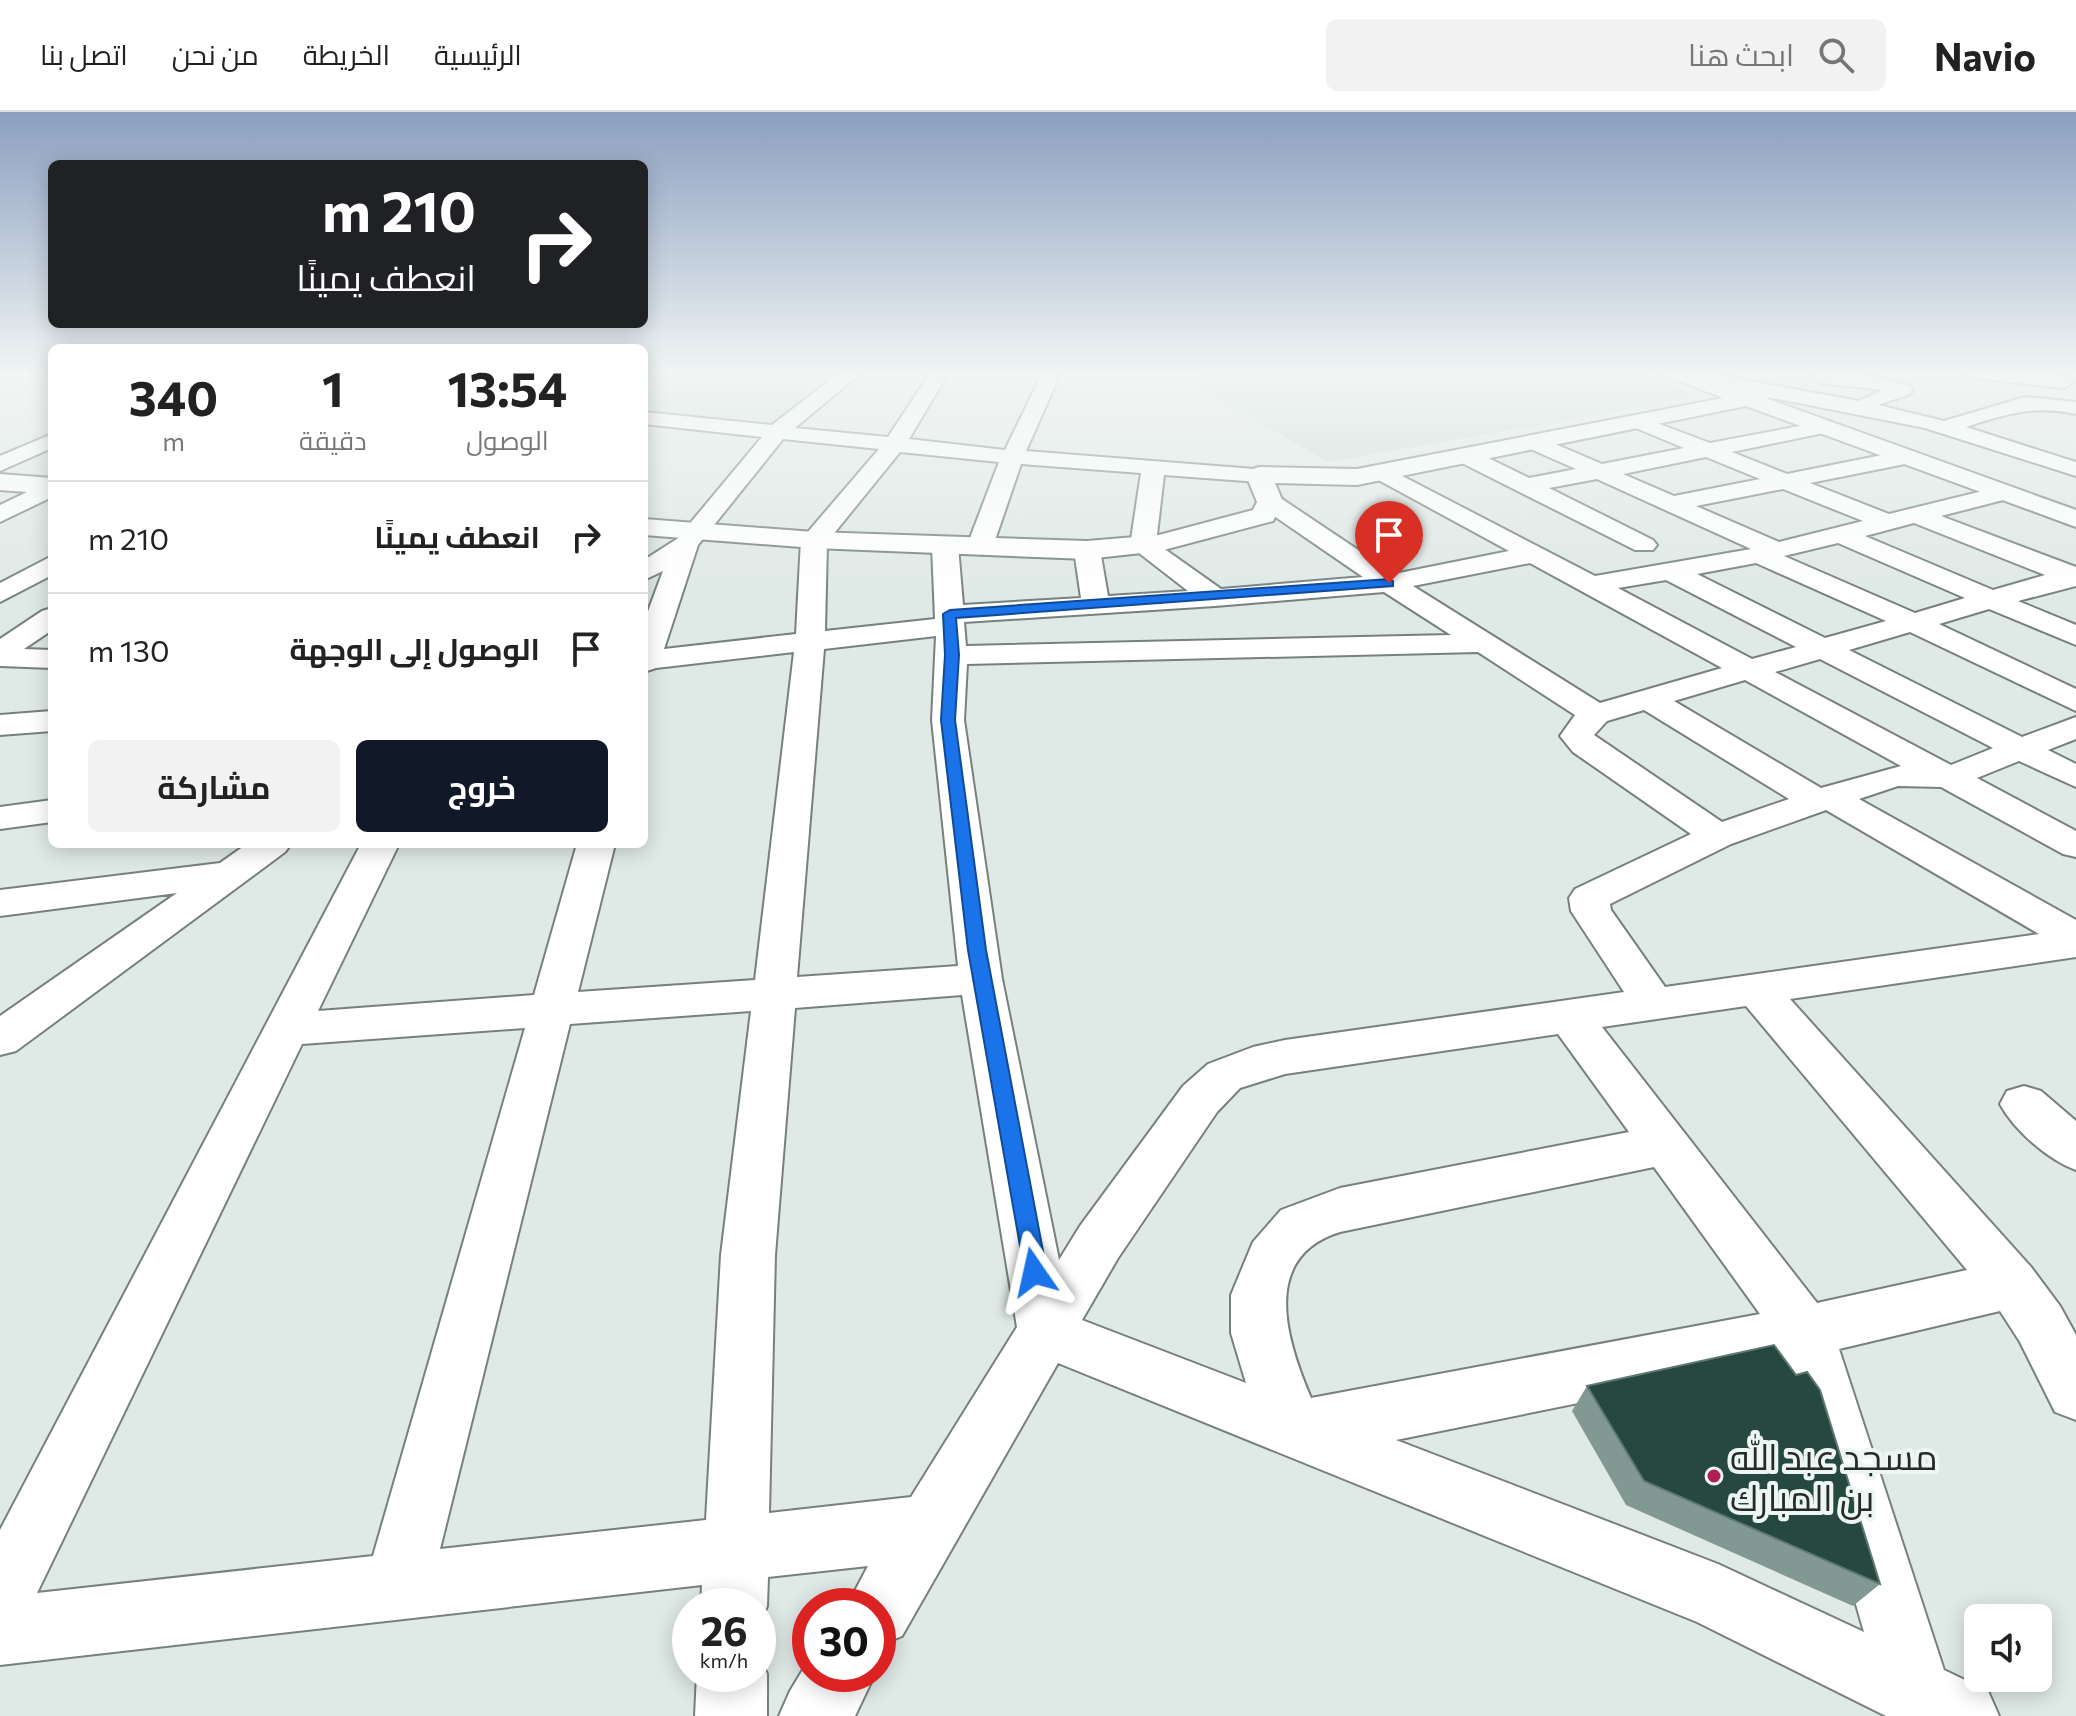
<!DOCTYPE html>
<html lang="ar">
<meta charset="utf-8">
<style>
body{margin:0;font-family:Commissioner,Cairo,sans-serif;background:#f2f2f2;color:#222;direction:rtl;height:100vh;display:flex;flex-direction:column;font-size:30px;white-space:nowrap}
*{box-sizing:border-box;margin:0}
p{font-size:26px;color:#767676}
.icon{flex:none;width:44px;height:44px;fill:none;stroke:currentColor;stroke-width:2;stroke-linecap:round;stroke-linejoin:round}
.map{position:relative;flex:1;overflow:hidden;direction:ltr}
.drawer{position:absolute;left:48px;top:232px;width:600px;height:504px;display:flex;flex-direction:column;background:#fff;border-radius:12px;box-shadow:0 4px 20px #0003;direction:rtl}
.drawer>*{flex:none}
.guide{position:absolute;left:48px;top:48px;width:600px;height:168px;border-radius:12px;box-shadow:0 4px 20px #0003;direction:rtl;background:#202124;color:#fff;overflow:hidden}
.controls{position:absolute;left:1964px;top:1492px;display:grid;gap:16px}
.controls a{display:grid;place-items:center;width:88px;height:88px;border-radius:12px;background:#fff;box-shadow:0 4px 20px #0003;font-size:40px}
.speed{position:absolute;left:672px;top:1476px;display:flex;gap:16px;font-size:40px;font-weight:700;text-align:center}
.speed>*{display:grid;place-content:center;width:104px;height:104px;border-radius:50%;background:#fff;box-shadow:0 4px 20px #0003;line-height:1}
.speed small{font-size:20px;font-weight:400}
.speed .limit{border:12px solid #d22;background:#fff;color:#111}
.pin{position:absolute;display:grid;place-items:center;width:68px;height:68px;color:#fff;margin:-82px -34px;border-radius:50% 50% 50% 0;rotate:-45deg;box-shadow:0 0 8px #0007}
.pin .icon{rotate:45deg}
.me{position:absolute;width:88px;margin:-44px;rotate:349deg;stroke-linejoin:round;filter:drop-shadow(0 0 6px #0008)}
.turn{display:flex;align-items:center;gap:28px;height:168px;padding:0 40px;font-size:36px}
.turn .icon{width:104px;height:104px;stroke-width:2.5}
.turn b{display:block;font-size:56px;line-height:68px}
.eta{display:flex;justify-content:space-evenly;align-items:center;height:136px;text-align:center}
.eta b{font-size:48px;font-weight:700;line-height:56px}
.action{display:flex;gap:16px;margin-top:auto;padding:16px 40px}
.action a{flex:1;height:92px;border-radius:12px;background:#111827;color:#fff;font-size:32px;font-weight:700;line-height:92px;text-align:center}
.action a+a{background:#f2f2f2;color:#222}
ul{padding:0;list-style:none}
li{display:flex;align-items:center;gap:24px;height:112px;padding:0 40px;border-top:2px solid #e0e0e0}
li div{flex:1}
li b{display:block;font-size:30px}
li em{font-style:normal}
header{display:flex;align-items:center;gap:48px;box-sizing:border-box;height:112px;padding:0 40px;background:#fff;border-bottom:2px solid #e0e0e0}
header strong{font-size:38px}
nav{display:flex;gap:44px;margin-inline-start:auto;font-size:28px}
.search{width:560px;height:72px;background:#f2f2f2;display:flex;align-items:center;gap:20px;box-sizing:border-box;padding:0 28px;border-radius:12px;color:#767676;font-size:30px}
.map>svg:first-child{display:block}
.built{fill:#caddd8}
.lines{fill:none;stroke-linecap:round;stroke-linejoin:round}
.minor-casing{stroke:#77807d;stroke-width:4}
.major-casing{stroke:#77807d;stroke-width:4}
.minor{fill:#fff;fill-rule:evenodd}
.major{fill:#fff;fill-rule:evenodd}
.wall{fill:#829893}
.building{fill:#264840;stroke:#5e7872;stroke-width:2}
.route{fill:#1a73e8;stroke:#114b97;stroke-width:2}
.poi-dot{fill:#af1f53;stroke:#ecf6f3;stroke-width:3}
.labels{text-anchor:middle;dominant-baseline:central;stroke-width:8;stroke-linejoin:round;paint-order:stroke}
.near-poi-label{font-size:36px;fill:#262a29;stroke:#ecf6f3;text-anchor:start}
</style>
<header>
<strong>Navio</strong>
<div class="search"><svg class="icon" aria-label="search" viewBox="0 0 24 24"><circle cx="10" cy="10" r="6"/><path d="M15 15l6 6"/></svg>ابحث هنا</div>
<nav><a>الرئيسية</a><a>الخريطة</a><a>من نحن</a><a>اتصل بنا</a></nav>
</header>
<div class="map">
<svg width="2076" height="1604" viewBox="0 0 2076 1604">
<rect width="100%" height="100%" fill="#dfe9e6"/>
<path class="built" d="M644,260H833L802,282L805,288L772,311L644,300Z
M1202,260H1637L1703,284L1328,350L1195,272Z"/>
<g class="lines">
<defs>
<path id="minor" d="M840,260H862L795,316L888,325L931,260H949L909,327L1005,338L1043,260H1061L1026,339L1267,358L1271,363L1267,368L1259,370L1164,363L1156,431L1221,477L1363,465L1261,395L1258,390L1261,385H1279L1394,462L1509,439L1373,365L1370,360L1373,355L1381,353L1595,464L1751,437L1597,367L1549,376L1653,428L1657,433L1653,438H1635L1458,349L1455,344L1466,337L1474,339L1529,366L1576,357L1526,335L1523,330L1534,323L1602,352L1684,336L1631,314L1628,310L1631,306L1638,304L1710,331L1826,309L1833,311L1837,315L1833,319L1732,340L1787,362L1907,338L1915,340L1918,345L1915,350L1810,371L1889,402L2003,374L2011,376L2015,381L2011,386L1941,404L2076,455V474L2018,489L2076,513V533L1989,497L1939,512L2076,577V599L1910,520L1849,538L2022,625L2076,605V627L2048,638L2076,652V675L2019,649L1977,666L2076,719V745L2063,742L1941,675L1898,674L1859,687L2076,808V845L1790,887L2031,1155L2060,1194L2076,1223V1308L2055,1300L2020,1230L2000,1199L1839,1237L1944,1558L1988,1579L1999,1604H1886L1697,1510L1058,1251L902,1524L878,1534V1494H847L868,1454L768,1465L767,1494L758,1517V1494H701L702,1473L0,1553V1418L361,732H399L318,899L534,883L577,732H615L578,880L755,868L794,540L656,556L644,560V510L663,459L644,468V448L677,427L762,325L644,312V300L772,313ZM783,327L879,337L801,428L796,522L664,537L698,433ZM900,340L999,350L967,434L971,439H989L993,434L1021,352L1141,361L1130,434L1188,479L1108,484L1100,438L1096,433H1078L1074,438L1081,486L963,493L958,434L954,429H936L932,434L935,507L825,519L827,430ZM1706,345L1760,367L1674,384L1623,362ZM1783,377L1863,409L1779,430L1696,394ZM1914,411L2045,463L1993,478L1865,424ZM1838,431L1965,486L1915,501L1784,444ZM1530,451L1722,556L1600,591L1413,474ZM1756,451L1886,509L1825,526L1697,462ZM1666,468L1796,535L1752,547L1618,476ZM1384,480L1451,523L966,534L964,510L1215,494ZM936,524L932,608L958,854L797,865L824,537ZM1478,540L1575,603L1560,624L1573,640L1691,722L1575,777L1569,786L1571,799L1624,880L1285,928L1253,935L1208,952L1183,974L1080,1114L1059,1148L1002,867L964,608L967,552ZM1820,547L1993,636L1951,653L1775,560ZM1745,568L1901,654L1821,676L1674,589ZM1644,598L1789,687L1722,710L1594,623L1607,609ZM1826,698L2039,822L1665,875L1611,798L1610,792L1731,732ZM962,883L1017,1215L911,1385L769,1401L775,1143L795,896ZM1746,894L1967,1158L1817,1191L1602,915ZM751,899L721,1143L706,1408L440,1437L570,912ZM525,916L373,1444L37,1481L302,932ZM1558,922L1629,1020L1340,1076L1281,1098L1253,1130L1231,1183V1221L1246,1271L1082,1208L1118,1146L1217,1000L1240,976L1285,962ZM1654,1055L1760,1202L1311,1286C1287,1230 1259,1145 1340,1120ZM1786,1249L1864,1520L1718,1452L1396,1328Z
M1701,260L1859,289L1883,278L1821,271L1811,265C1826,250 1890,268 1910,274L1913,278L1910,282L1878,293L1944,309L2025,285L2076,290V302C2035,293 2004,302 1966,315L2076,350V364L1925,316L1676,267L1666,261Z
M1964,260C1987,259 2059,255 2074,270L2064,276L1974,266Z
M52,322V336L0,359V344Z
M52,368V385L0,410V393Z
M52,444V463L0,490V471Z
M52,496V518L24,537L52,538V556L0,554V527L42,499Z
M52,599V619L0,623V603Z
M52,688V710L0,717V695Z
M247,732H291L285,740L16,939L0,943V904L177,781L0,804V778L220,751Z
M2024,974L2041,979L2076,1009V1058C2048,1048 2014,1018 2000,992L2007,979Z
M758,1541L767,1562V1604H695L697,1562H758Z
M810,1546V1562H875L855,1604H779L790,1579Z"/>
<path id="major" d="M1663,260H1692L1749,280H1767L1768,287L2076,398V415L1746,294L1357,373L1275,371L1283,390L1273,409L1160,439L1087,447L814,436L644,423V407L814,420L1087,429L1159,423L1253,398L1257,390L1246,363L1250,358L1259,355L1357,357L1723,286L1666,264Z
M0,362L52,366V382L0,378Z"/>
</defs>
<use href="#minor" class="minor-casing"/>
<use href="#major" class="major-casing"/>
<use href="#minor" class="minor"/>
<use href="#major" class="major"/>
</g>
<path class="wall" d="M1796,1263L1880,1472L1853,1494L1626,1393L1572,1299L1587,1274Z"/>
<path class="building" d="M1774,1233L1796,1263L1807,1260L1820,1278L1880,1472L1644,1369L1587,1274Z"/>
<linearGradient id="sky" x2="0" y2="1"><stop stop-color="#8b9fc0"/><stop offset="0.54" stop-color="#f1f5f4"/><stop offset="1" stop-color="#f1f5f4" stop-opacity="0"/></linearGradient>
<rect width="2076" height="484" fill="url(#sky)"/>
<path class="route" d="M1389,467L1393,469V474L956,506L959,543L955,608L986,838L1047,1160L1043,1168L1034,1171L1026,1168L968,838L941,608L945,543L943,502L950,498Z"/>
<circle class="poi-dot" cx="1714" cy="1364" r="8"/>
<g class="labels">
<g class="near-poi-label">
<text x="1730" y="1343">مسجد عبد الله<tspan x="1730" dy="41">بن المبارك</tspan></text>
</g>
</g>
</svg>
<div class="controls">
<a><svg class="icon" aria-label="sound" viewBox="0 0 24 24"><path d="M4 9h4l5-4v14l-5-4H4zM17 9q2 3 0 6"/></svg></a>
</div>
<div class="speed"><div>26<small>km/h</small></div><div class="limit">30</div></div>
<div class="pin" style="left:1389px;top:471px;background:#d93025"><svg class="icon" aria-label="arrive" viewBox="0 0 24 24"><path d="M6 21V4h12l-3 4 3 4H6"/></svg></div>
<svg class="me" style="left:1034px;top:1160px" viewBox="-20 -20 40 40"><path d="M0-17L14 15 0 8-14 15z" fill="#1a73e8" stroke="#fff" stroke-width="4"/></svg>
<div class="guide">
<div class="turn"><svg class="icon" aria-label="right" viewBox="0 0 24 24"><path d="M7 20v-9h11M14 6l5 5-5 5"/></svg><div><b>210 m</b>انعطف يمينًا</div></div>
</div>
<section class="drawer">
<div class="eta">
<div><b>13:54</b><p>الوصول</p></div>
<div><b>1</b><p>دقيقة</p></div>
<div><b>340</b><p>m</p></div>
</div>
<ul>
<li><svg class="icon" aria-label="right" viewBox="0 0 24 24"><path d="M7 20v-9h11M14 6l5 5-5 5"/></svg><div><b>انعطف يمينًا</b></div><em>210 m</em></li>
<li><svg class="icon" aria-label="arrive" viewBox="0 0 24 24"><path d="M6 21V4h12l-3 4 3 4H6"/></svg><div><b>الوصول إلى الوجهة</b></div><em>130 m</em></li>
</ul>
<div class="action"><a>خروج</a><a>مشاركة</a></div>
</section>
</div>
